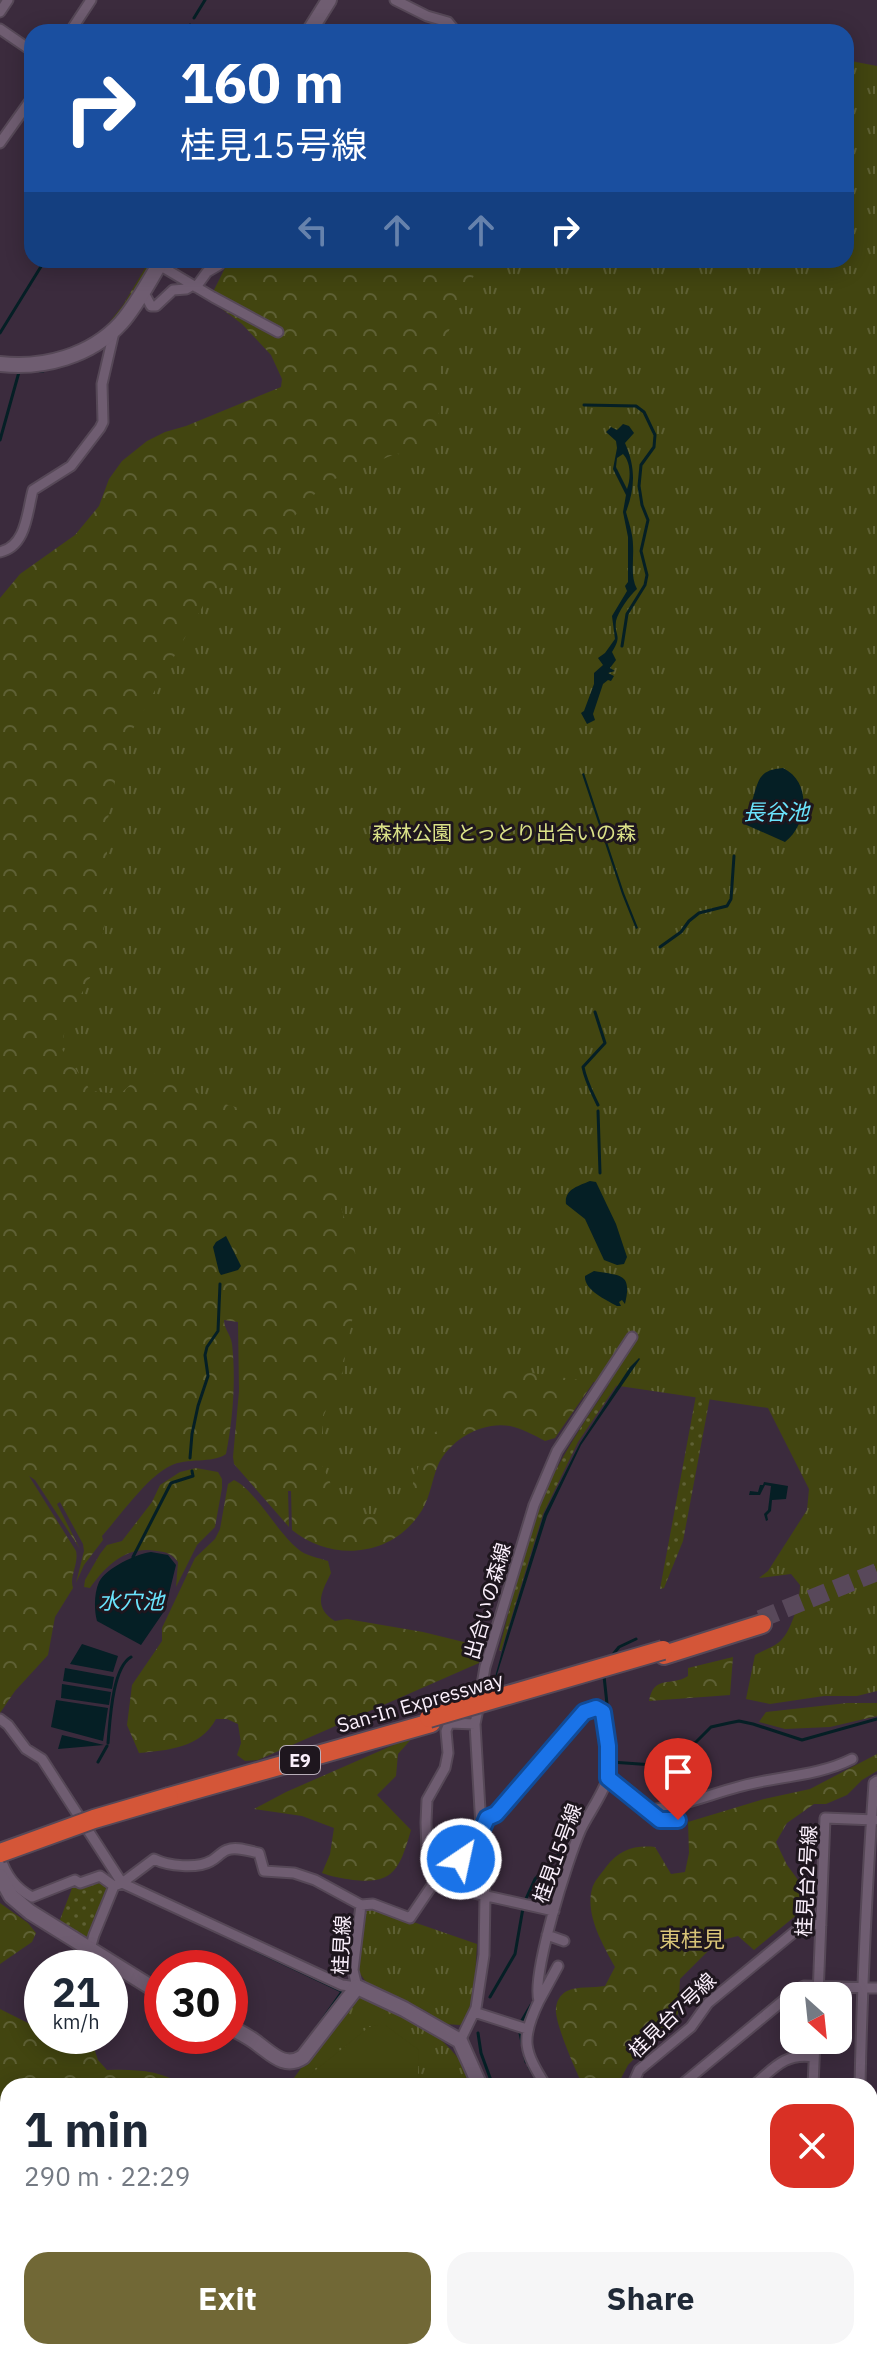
<!DOCTYPE html>
<meta charset="utf-8">
<style>
body{margin:0;font-family:"IBM Plex Sans","Noto Sans JP",sans-serif;background:#f6f6f7;color:#1f2937;height:100vh;display:flex;flex-direction:column;font-size:30px;white-space:nowrap}
*{box-sizing:border-box;margin:0}
p{font-size:26px;color:#747a83}
.icon{flex:none;width:44px;height:44px;fill:none;stroke:currentColor;stroke-width:2;stroke-linecap:round;stroke-linejoin:round}
.map{position:relative;flex:1;overflow:hidden}
.sheet{position:absolute;left:0px;top:2078px;width:878px;height:282px;display:flex;flex-direction:column;background:#fff;border-radius:24px 24px 0 0;box-shadow:0 4px 20px #0003}
.sheet>*{flex:none}
.hud{position:absolute;left:24px;top:24px;width:830px;height:244px;border-radius:24px;box-shadow:0 4px 20px #0003;background:#1a4fa0;color:#fff;overflow:hidden}
.needle{width:52px;rotate:153deg}
.fabs{position:absolute;left:780px;top:1982px;display:grid;gap:16px}
.fabs a{display:grid;place-items:center;width:72px;height:72px;border-radius:16px;background:#fff;box-shadow:0 4px 20px #0003;font-size:40px}
.speed{position:absolute;left:24px;top:1950px;display:flex;gap:16px;font-size:40px;font-weight:700;text-align:center}
.speed>*{display:grid;place-content:center;width:104px;height:104px;border-radius:50%;background:#fff;box-shadow:0 4px 20px #0003;line-height:1}
.speed small{font-size:20px;font-weight:400}
.speed .limit{border:12px solid #d22;background:#fff;color:#111}
.pin{position:absolute;display:grid;place-items:center;width:68px;height:68px;color:#fff;margin:-82px -34px;border-radius:50% 50% 50% 0;rotate:-45deg;box-shadow:0 0 8px #0007}
.pin .icon{rotate:45deg}
.me{position:absolute;width:88px;margin:-44px;rotate:34deg;stroke-linejoin:round;filter:drop-shadow(0 0 6px #0008)}
.turn{display:flex;align-items:center;gap:28px;height:168px;padding:0 24px;font-size:36px}
.turn .icon{width:104px;height:104px;stroke-width:2.5}
.turn b{display:block;font-size:56px;line-height:68px}
.lanes{display:flex;align-items:center;height:76px;padding:0 24px;background:#0003;justify-content:center;gap:40px;direction:ltr}
.lanes .off{opacity:.35}
.round{display:grid;place-items:center;flex:none;width:84px;height:84px;border-radius:24px;background:#f6f6f7}
.overview{display:flex;align-items:center;justify-content:space-between;height:136px;padding:0 24px}
h1{font-size:48px;font-weight:800;line-height:60px}
.primary-button{display:flex;gap:16px;margin-top:auto;padding:16px 24px}
.primary-button a{flex:1;height:92px;border-radius:24px;background:#716836;color:#fff;font-size:32px;font-weight:800;line-height:92px;text-align:center}
.primary-button a+a{background:#f6f6f7;color:#1f2937}
.map>svg:first-child{display:block}
.grass{fill:url(#grass-dots)}
.forest{fill:url(#forest-crowns)}
.park{fill:url(#park-tufts)}
.pitch{fill:#424510}
.water{fill:#051f25;fill-rule:evenodd}
.lines{fill:none;stroke-linecap:round;stroke-linejoin:round}
.stream{stroke:#051f25;stroke-width:3}
.highway-tunnel{stroke:#58485a;stroke-width:18;stroke-dasharray:18 9;stroke-linecap:butt}
.street-casing{stroke:#564857;stroke-width:13}
.secondary-casing{stroke:#564857;stroke-width:18}
.highway-casing{stroke:#564857;stroke-width:22}
.street{stroke:#6f5d71;stroke-width:9}
.secondary{stroke:#6f5d71;stroke-width:14}
.highway{stroke:#d45638;stroke-width:18}
.highway-bridge-casing{stroke:#564857;stroke-width:22;stroke-linecap:butt}
.highway-bridge{stroke:#d45638;stroke-width:18}
.route-casing{stroke:#114b97;stroke-width:20}
.route{stroke:#1a73e8;stroke-width:14}
.labels{text-anchor:middle;dominant-baseline:central;stroke-width:6;stroke-linejoin:round;paint-order:stroke}
.shield{fill:#1e161e;stroke:#b8aeb9;stroke-width:2}
.shield-label{font-size:18px;font-weight:bold;fill:#faeffb}
.park-label{font-size:20px;fill:#dbe288;stroke:#1e161e}
.street-label{font-size:20px;fill:#faeffb;stroke:#1e161e}
.water-label{font-size:22px;font-style:italic;fill:#6ae4fd;stroke:#1e161e}
.neighbourhood-label{font-size:22px;fill:#dac578;stroke:#1e161e}
</style>
<div class="map">
<svg width="877" height="2359" viewBox="0 0 877 2359">
<defs>
<pattern id="grass-dots" width="8" height="8" patternUnits="userSpaceOnUse" patternTransform="scale(2)"><rect width="8" height="8" fill="#424510"/><path d="M2 2h.1M6 6h.1" fill="none" stroke="#5e6034" stroke-width="1.8" stroke-linecap="round"/></pattern>
<pattern id="forest-crowns" width="20" height="18" patternUnits="userSpaceOnUse" patternTransform="scale(2)"><rect width="20" height="18" fill="#424510"/><path d="M2 6a3 3 0 1 1 6 0M12 15a3 3 0 1 1 6 0" fill="none" stroke="#5e6034"/></pattern>
<pattern id="park-tufts" width="24" height="20" patternUnits="userSpaceOnUse" patternTransform="scale(2)"><rect width="24" height="20" fill="#424510"/><path d="M3 7l-1-3M5 7V3M7 7l1-3M15 17l-1-3M17 17v-4M19 17l1-3" fill="none" stroke="#5e6034"/></pattern>
</defs>
<rect width="100%" height="100%" fill="#3b2b3d"/>
<path class="grass" d="M150,260H157L124,309L104,329L123,305Z
M622,1365L713,1381L683,1541L664,1588L660,1589L697,1390L629,1367L578,1442L543,1514L501,1651L499,1650C513,1598 524,1541 546,1491C566,1446 595,1406 622,1365Z
M96,1876L110,1885L90,1944L58,1925L74,1883Z"/>
<path class="forest" d="M229,260H583L590,1352L593,1383L555,1438L545,1441C534,1435 523,1429 510,1426C483,1421 450,1439 438,1465C431,1482 430,1501 418,1516C388,1558 330,1561 292,1530L291,1491H288L289,1527L234,1464L233,1457L239,1391L238,1322L224,1320C224,1329 231,1335 232,1344C236,1379 233,1419 226,1454C212,1464 187,1457 170,1466C147,1477 120,1516 102,1536L103,1540L84,1565L76,1583L84,1551L83,1544L60,1502L57,1504L80,1549L35,1480L29,1476L76,1551C79,1564 69,1576 73,1588L55,1617L48,1655L15,1691L0,1713V598L20,574L75,535L99,506L109,479L122,461L147,441L165,432L186,426L281,387L282,379L271,355L242,324L218,306L213,292Z
M196,1468L218,1472L222,1479V1488L215,1527L197,1545L176,1587L178,1562C172,1554 167,1552 157,1551C127,1545 106,1565 90,1588L84,1587L85,1580L100,1554L107,1545L122,1541L152,1502L160,1485L180,1472Z
M234,1480C255,1490 277,1532 298,1549C306,1556 319,1558 328,1561L331,1573C321,1593 313,1607 335,1621L347,1619L423,1632L480,1646L479,1663L258,1760L245,1761L237,1755L241,1743L238,1724L227,1719H216C200,1748 169,1750 139,1753L127,1725L132,1685L162,1641V1628L195,1558L215,1539L220,1529L228,1484Z
M733,1657L730,1695L649,1701C654,1674 671,1687 688,1676V1668Z
M847,1703H877V1716L830,1727L785,1729L759,1722L766,1712Z
M414,1736L398,1754L396,1776L377,1795L411,1830C400,1867 395,1885 353,1880C342,1878 332,1877 322,1873L330,1854L334,1828L302,1816L254,1809L286,1792Z
M877,1754V1771L862,1780L847,1795L826,1804H814L787,1823L776,1842L787,1865L807,1892L805,1908L754,1950L738,1936L718,1941L680,1979L678,2014L628,2065L617,2086H583C575,2069 558,2030 556,2013C555,2004 559,1995 567,1991C576,1986 594,1988 605,1986L615,1967C603,1945 585,1915 592,1889C594,1881 601,1874 606,1867C619,1850 634,1845 655,1847L671,1874L685,1872L689,1853L688,1822L764,1799L810,1789Z
M0,1903L28,1923L36,1933L32,1942L0,1964Z
M0,2009L34,2026H42V2036H90L98,2060L107,2070C134,2069 162,2070 184,2086H8V2171L0,2164Z"/>
<path class="park" d="M851,61L877,66V1691L857,1696H824L770,1704L746,1699L755,1655C762,1651 771,1648 778,1643C791,1634 800,1601 800,1585L791,1574L759,1578L768,1571L807,1510L809,1489L768,1408L525,1372L428,1437L403,1514L345,1515L319,1458L324,1415L342,1373L358,1290L355,1251L336,1192L258,1113L217,1102L153,1073L140,1076L120,1094L91,1091L61,1048L67,1021L95,968L107,915V824L121,750L208,597L277,535L325,483L395,454L432,452L439,412V360L456,310L482,260H846V64Z
M370,1907L477,1944L474,1994L464,2023L460,2025L445,2024L426,2011L366,1982L356,1968L364,1913Z
M362,1997C375,2001 386,2008 398,2013C437,2032 455,2048 476,2086H292L289,2080L294,2078L347,2004L354,1998Z
M0,2167L8,2174V2352H590L594,2359H0Z"/>
<path class="pitch" d="M378,2025H385L419,2050L418,2073L426,2086H299L301,2082L369,2027Z
M8,2215V2352H105L104,2359H0V2216Z"/>
<path class="water" d="M623,424L629,426L634,433L625,443C636,468 635,488 626,512C629,523 633,534 633,545C634,561 630,576 637,589C629,596 618,612 616,621C614,637 623,634 612,652L616,660L610,668L615,671L608,673L614,676L611,681L608,680L603,684L593,714L595,720L587,724L581,713L584,711L594,684V673L603,665L598,658L605,653L615,639L612,616L627,591L625,586L628,582V537L623,512L626,495L613,469L617,448L616,441L606,432L611,427L617,430ZM623,454C631,462 631,479 627,489L616,467L617,458Z
M783,768C812,782 808,824 785,842L742,823C745,814 751,807 753,798C759,778 760,770 783,768Z
M584,773L624,893L638,928L636,929L622,894L582,774Z
M590,1181L596,1182L616,1224L627,1257L624,1264L617,1265L604,1260L585,1219L566,1204C564,1189 579,1186 590,1181Z
M226,1236L241,1266L238,1270L221,1275L219,1272L213,1247L216,1242Z
M594,1271C622,1276 632,1273 625,1304L622,1300L619,1302L621,1306H617C605,1299 584,1290 585,1276Z
M639,1358L640,1359L581,1445L547,1516L487,1706L506,1637L544,1514L580,1443L630,1367Z
M764,1482L788,1486L786,1499L772,1500L771,1511L767,1515L768,1520L766,1521L764,1514L768,1510L771,1486L765,1485L760,1495H749L750,1491L758,1492L760,1485H763Z
M151,1552L168,1555L176,1565L165,1610L141,1645L97,1621C94,1610 94,1593 99,1582C106,1568 136,1554 151,1552Z
M82,1644L118,1656L113,1672L70,1664Z
M65,1668L114,1677L112,1689L63,1681Z
M62,1684L111,1692L109,1705L61,1698Z
M56,1700L108,1708L103,1741L51,1727Z
M62,1735L104,1745L58,1749Z
M121,1888L344,1991V1994L295,2056L340,1992Z"/>
<g class="lines">
<path class="stream" d="M194,18L205,0
M185,32L190,25
M0,333L45,260
M40,371H43
M584,405L636,406L644,412L655,435L654,447L641,465L639,486L642,505L648,520L641,551L647,575L645,585L627,614L622,646
M0,440L19,372L33,371
M660,947L681,932L689,921L699,913L727,906L731,899L734,856
M595,1012L605,1043L583,1067C586,1082 592,1092 598,1105
M598,1111L600,1173
M190,1458L192,1434L198,1406L208,1376L205,1355L207,1347L218,1331L220,1284
M133,1557L171,1483L193,1476L192,1471
M611,1657L619,1647L636,1639
M604,1676L607,1704
M608,1713L610,1726
M108,1743C110,1721 112,1668 131,1657
M98,1762L107,1746
M611,1762L682,1767L688,1746L696,1742L711,1727L729,1723L739,1721L753,1724L802,1740L877,1719
M525,1901L535,1879L567,1846H570
M490,1997L515,1954L523,1908
M521,2022L531,2005
M478,2033L481,2053L493,2086
M520,2033L526,2062
M529,2067L538,2082
M587,2352L592,2359"/>
<path class="highway-tunnel" d="M760,1619L877,1572"/>
<defs>
<path id="street" d="M395,0L427,16L448,22L456,32
M0,12L8,0
M0,29L32,51
M70,32L91,0
M0,143L32,98
M159,265L213,297L278,332
M196,287L207,272L219,265
M143,291L151,306H156L173,290L186,289L193,285
M0,552C27,546 27,511 33,490L71,466L100,428L103,422L102,384L114,332
M0,1719L8,1725L26,1749L42,1759L122,1883L342,1985L357,1987L353,1970L361,1905
M608,1778L660,1820H678
M648,1810C680,1807 708,1795 738,1787C776,1776 816,1777 852,1759
M0,1857C6,1875 15,1888 32,1897L75,1880L80,1883L100,1876L114,1886
M442,1877L427,1852L426,1822L427,1800L445,1768L448,1753L446,1731L449,1723L475,1724
M433,1884L554,1911
M547,1935L564,1941
M91,1968L90,1949L94,1935L114,1886L122,1883L154,1859C168,1866 197,1869 211,1861C217,1858 221,1852 227,1850C236,1846 249,1851 259,1853L264,1871L294,1873L315,1880L361,1905L373,1904L410,1918L433,1884L474,1848L487,1818L496,1814L584,1712L596,1708L603,1712C606,1731 612,1762 607,1780C601,1797 589,1813 581,1829C568,1858 531,1975 539,2001C520,2040 524,2051 546,2086
M818,1996L825,1818L875,1820
M539,2001L558,1966
M474,2012L527,2029
M460,2041L476,2008L484,1955L485,1896L475,1724L477,1714L485,1667L534,1505L557,1451L632,1337
M632,2086L639,2070L691,2027L708,2003L798,1929L809,1924L821,1925
M680,2086L796,1990L804,1986L877,1988
M753,2086C773,2069 785,2052 814,2057
M813,2086L815,2040
M860,2086C862,1985 867,1884 874,1783L877,1781
M870,2166L877,2159
M870,2205L877,2202
M404,2352L408,2359
M219,2359L231,2352
M609,2359L629,2352"/>
<path id="secondary" d="M309,32L329,0
M0,364C43,369 91,356 121,323C137,305 149,281 162,260
M0,1876L11,1896L30,1912L162,1994
M230,2027C239,2032 250,2037 258,2044C272,2054 285,2069 303,2057L357,1987L404,2009L460,2041L480,2086
M599,2352L604,2359"/>
<path id="highway" d="M664,1655L762,1624
M169,1797L431,1723"/>
</defs>
<use href="#street" class="street-casing"/>
<use href="#secondary" class="secondary-casing"/>
<use href="#highway" class="highway-casing"/>
<use href="#street" class="street"/>
<use href="#secondary" class="secondary"/>
<use href="#highway" class="highway"/>
<defs>
<path id="highway-bridge" d="M429,1718L663,1650
M0,1853L94,1819L169,1797"/>
</defs>
<use href="#highway-bridge" class="highway-bridge-casing"/>
<use href="#highway-bridge" class="highway-bridge"/>
</g>
<g class="lines">
<defs>
<path id="route" d="M461,1859L474,1848L487,1818L496,1814L584,1712L596,1708L603,1712L608,1746V1778L660,1820H678"/>
</defs>
<use href="#route" class="route-casing"/>
<use href="#route" class="route"/>
</g>
<g class="labels">
<rect class="shield" x="280" y="1746" width="40" height="28" rx="6"/>
<g class="shield-label">
<text x="300" y="1760">E9</text>
</g>
<g class="park-label">
<text x="504" y="832">森林公園 とっとり出合いの森</text>
</g>
<g class="street-label">
<text transform="translate(487 1601) rotate(-74)">出合いの森線</text>
<text transform="translate(420 1702) rotate(-16)">San-In Expressway</text>
<text transform="translate(557 1853) rotate(-70)">桂見15号線</text>
<text transform="translate(806 1881) rotate(-87)">桂見台2号線</text>
<text transform="translate(341 1945) rotate(-87)">桂見線</text>
<text transform="translate(672 2015) rotate(-44)">桂見台7号線</text>
</g>
<g class="water-label">
<text x="776" y="811">長谷池</text>
<text x="131" y="1600">水穴池</text>
</g>
<g class="neighbourhood-label">
<text x="692" y="1938">東桂見</text>
</g>
</g>
</svg>
<div class="fabs">
<a><svg class="needle" viewBox="-14 -14 28 28"><path d="M0-13l5 13h-10z" fill="#e53935"/><path d="M0 13l5-13h-10z" fill="#747a83"/></svg></a>
</div>
<div class="speed"><div>21<small>km/h</small></div><div class="limit">30</div></div>
<div class="pin" style="left:678px;top:1820px;background:#d93025"><svg class="icon" aria-label="arrive" viewBox="0 0 24 24"><path d="M6 21V4h12l-3 4 3 4H6"/></svg></div>
<svg class="me" style="left:461px;top:1859px" viewBox="-20 -20 40 40"><circle r="17" fill="#1a73e8" stroke="#fff" stroke-width="3"/><path d="M0-11L8 9 0 5-8 9z" fill="#fff"/></svg>
<div class="hud">
<div class="turn"><svg class="icon" aria-label="right" viewBox="0 0 24 24"><path d="M7 20v-9h11M14 6l5 5-5 5"/></svg><div><b>160 m</b>桂見15号線</div></div>
<div class="lanes"><svg class="icon off" aria-label="left" viewBox="0 0 24 24"><path d="M17 20v-9H6M10 6l-5 5 5 5"/></svg><svg class="icon off" aria-label="ahead" viewBox="0 0 24 24"><path d="M12 20V5M6 11l6-6 6 6"/></svg><svg class="icon off" aria-label="ahead" viewBox="0 0 24 24"><path d="M12 20V5M6 11l6-6 6 6"/></svg><svg class="icon" aria-label="right" viewBox="0 0 24 24"><path d="M7 20v-9h11M14 6l5 5-5 5"/></svg></div>
</div>
<section class="sheet">
<div class="overview"><div><h1>1 min</h1><p>290 m · 22:29</p></div><a class="round" style="background:#d93025;color:#fff"><svg class="icon" aria-label="close" viewBox="0 0 24 24"><path d="M6 6l12 12M18 6L6 18"/></svg></a></div>
<div class="primary-button"><a>Exit</a><a>Share</a></div>
</section>
</div>
